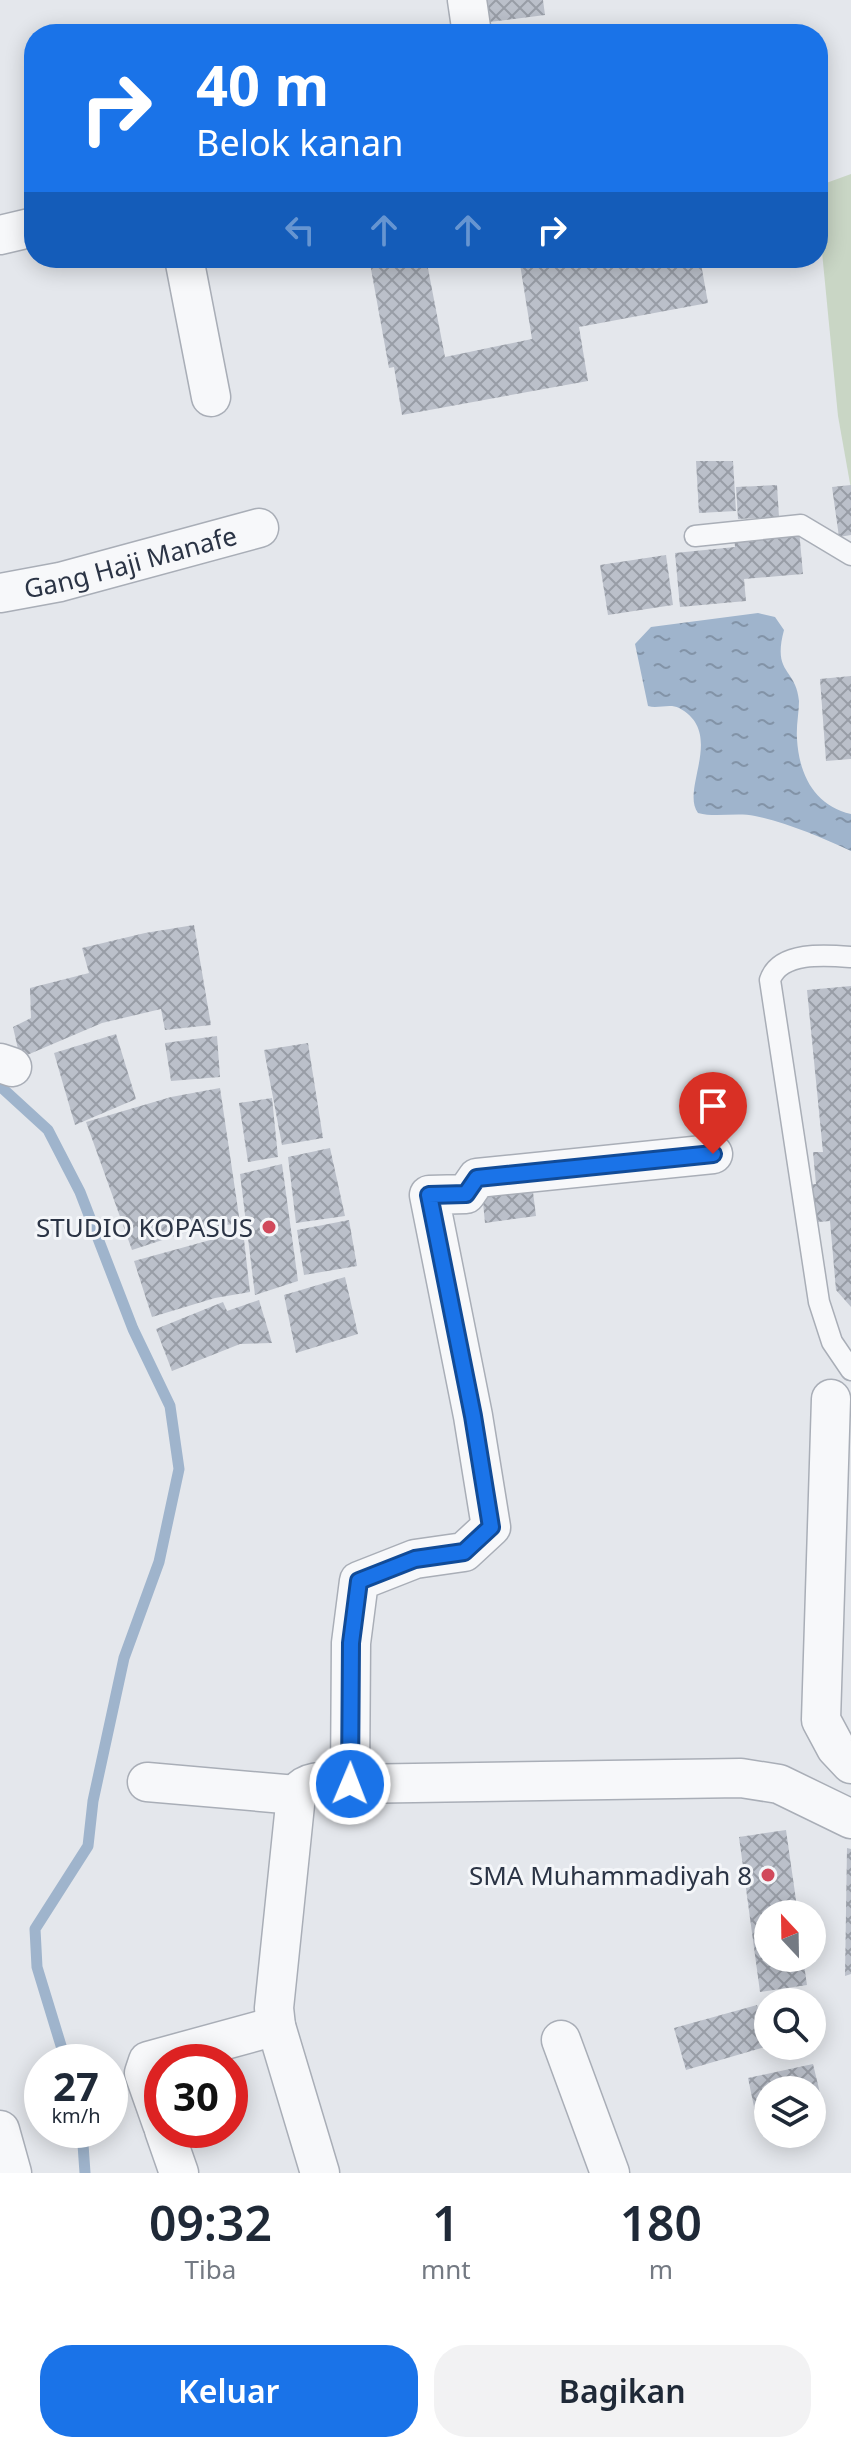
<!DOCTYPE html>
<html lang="id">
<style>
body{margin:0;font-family:"Noto Sans",sans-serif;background:#f2f2f3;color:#1f2937;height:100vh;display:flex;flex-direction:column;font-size:30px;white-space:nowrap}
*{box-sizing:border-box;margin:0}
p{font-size:26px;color:#747a83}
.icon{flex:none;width:44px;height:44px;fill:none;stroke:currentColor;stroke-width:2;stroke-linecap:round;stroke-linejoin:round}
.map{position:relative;height:2173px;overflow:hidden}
.details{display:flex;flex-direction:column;background:#fff;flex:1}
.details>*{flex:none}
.hud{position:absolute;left:24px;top:24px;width:804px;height:244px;border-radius:32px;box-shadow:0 4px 20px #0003;background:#1a73e8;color:#fff;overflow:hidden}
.needle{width:52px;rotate:338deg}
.controls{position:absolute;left:754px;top:1900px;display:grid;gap:16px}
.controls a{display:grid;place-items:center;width:72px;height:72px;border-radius:50%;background:#fff;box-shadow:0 4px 20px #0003;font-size:40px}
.speed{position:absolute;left:24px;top:2044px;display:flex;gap:16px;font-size:40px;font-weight:700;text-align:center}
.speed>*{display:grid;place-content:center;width:104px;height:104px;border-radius:50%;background:#fff;box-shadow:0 4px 20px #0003;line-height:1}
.speed small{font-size:20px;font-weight:400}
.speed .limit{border:12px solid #d22;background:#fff;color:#111}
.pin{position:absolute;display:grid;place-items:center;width:68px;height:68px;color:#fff;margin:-82px -34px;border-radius:50% 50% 50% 0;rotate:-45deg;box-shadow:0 0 8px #0007}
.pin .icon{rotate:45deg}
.me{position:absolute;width:88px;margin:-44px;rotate:1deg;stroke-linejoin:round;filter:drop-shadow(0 0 6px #0008)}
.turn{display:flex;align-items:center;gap:28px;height:168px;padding:0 40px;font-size:36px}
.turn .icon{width:104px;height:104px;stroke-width:2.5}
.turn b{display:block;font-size:56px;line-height:68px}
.lanes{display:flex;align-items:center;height:76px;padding:0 40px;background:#0003;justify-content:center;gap:40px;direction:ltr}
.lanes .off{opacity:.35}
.eta{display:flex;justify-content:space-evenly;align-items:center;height:136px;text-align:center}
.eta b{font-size:48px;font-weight:600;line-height:56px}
.primary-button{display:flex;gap:16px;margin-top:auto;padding:16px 40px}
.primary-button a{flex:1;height:92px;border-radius:32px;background:#1a73e8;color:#fff;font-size:32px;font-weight:600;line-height:92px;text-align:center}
.primary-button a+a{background:#f2f2f3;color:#1f2937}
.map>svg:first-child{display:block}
.green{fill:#c9d6c5}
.water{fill:url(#water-ripples)}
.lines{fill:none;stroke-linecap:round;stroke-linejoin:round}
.stream{stroke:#9fb4cc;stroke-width:11}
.building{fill:url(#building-cross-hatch)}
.lane-casing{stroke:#a9aeb7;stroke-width:23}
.street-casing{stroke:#a9aeb7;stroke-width:41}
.lane{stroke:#f7f8fa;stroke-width:20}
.street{stroke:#f7f8fa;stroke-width:38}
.route-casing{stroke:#114b97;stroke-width:20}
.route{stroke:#1a73e8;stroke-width:14}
.poi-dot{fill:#d1495b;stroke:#f4f6f9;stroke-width:3}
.labels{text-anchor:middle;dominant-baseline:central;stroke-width:6;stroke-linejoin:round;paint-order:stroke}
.street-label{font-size:26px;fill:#2b3445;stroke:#f4f6f9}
.poi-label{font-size:26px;fill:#2b3445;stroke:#f4f6f9;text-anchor:end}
</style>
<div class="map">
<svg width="851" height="2173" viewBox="0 0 851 2173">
<defs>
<pattern id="water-ripples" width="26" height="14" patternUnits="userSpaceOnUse" patternTransform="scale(2)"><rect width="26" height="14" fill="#9fb4cc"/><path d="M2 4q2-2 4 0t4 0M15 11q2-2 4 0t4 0" fill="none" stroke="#8293a7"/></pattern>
<pattern id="building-cross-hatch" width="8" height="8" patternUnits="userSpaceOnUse" patternTransform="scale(2)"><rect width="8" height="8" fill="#bbc0ca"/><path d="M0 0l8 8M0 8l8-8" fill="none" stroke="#989da6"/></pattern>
</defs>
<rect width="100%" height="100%" fill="#e4e7ec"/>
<path class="green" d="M851,174V489L838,416L818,211V186Z"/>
<path class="water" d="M758,613L775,617L784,630C772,675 796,667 799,701C799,713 796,726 797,739C799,775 815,806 851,814V851C820,837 788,823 755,816C736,812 716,818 698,813C680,789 726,733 679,708C670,703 658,709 648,706L635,644L651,627Z"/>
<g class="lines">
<path class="stream" d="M0,1086L48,1130L80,1192L133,1329L170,1406L179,1469L159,1562L124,1658L93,1801L88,1846L35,1929L37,1967L66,2062
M82,2130L85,2173"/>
</g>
<path class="building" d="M486,0H543L545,15L489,22Z
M369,258H426L445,357L532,339L519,258H700L708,303L579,327L588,381L402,415L394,367L389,368Z
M696,461H733L736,511L699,513Z
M777,485L779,517L738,519L736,487Z
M851,485V535L839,537L832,487Z
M799,530L803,574L744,579L746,601L680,607L675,553L735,547L734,536Z
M666,555L673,605L608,615L600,565Z
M851,676V759L826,761L820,679Z
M194,925L211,1025L165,1030L161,1009L102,1023L20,1058L13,1027L31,1018L30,988L89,973L82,948L145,933Z
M851,986V1307L836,1290L830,1221L807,1223L803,1185L816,1184L813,1152H823L807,990Z
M116,1034L136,1099L75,1125L54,1053Z
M217,1036L220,1077L171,1081L165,1043Z
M308,1043L323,1138L282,1145L264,1050Z
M220,1088L240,1223L193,1230L132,1250L86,1122L171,1097Z
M272,1098L278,1157L248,1162L239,1103Z
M330,1148L345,1216L296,1223L288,1157Z
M282,1164L298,1281L255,1295L240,1174Z
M531,1176L536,1216L485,1223L481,1182Z
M349,1220L357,1266L304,1275L297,1230Z
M243,1231L250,1292L215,1298L152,1317L134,1261Z
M345,1277L358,1334L296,1353L284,1295Z
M259,1300L272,1343L240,1344L172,1371L156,1329L223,1302L227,1311Z
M786,1830L798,1914H768V1958H803L807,1985L760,1992L739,1837Z
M847,1848L851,1849V1974L845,1976Z
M757,2005L768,2046L686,2070L674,2028Z
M813,2064L824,2110L812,2113V2090H768V2124L758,2126L748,2078Z"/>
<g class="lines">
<defs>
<path id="lane" d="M695,536L801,525L851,555
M851,957C826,955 780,951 770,980L819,1302L832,1342L851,1370"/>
<g id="street">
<path d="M467,0L472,34"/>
<path d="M0,235L34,227"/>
<path d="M184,258L211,397"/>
<path id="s1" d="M0,593L60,582L259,528"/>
<path d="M0,1063L12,1067"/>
<path d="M831,1399L821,1720L836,1748L851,1764"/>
<path d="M147,1782L296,1795"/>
<path d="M350,1784L351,1643L359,1581L415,1559L464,1552L491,1527L473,1416L429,1195L466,1194L477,1178L713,1154"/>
<path d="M561,2040L610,2173"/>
<path d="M162,2124L144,2073L148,2061L276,2026"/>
<path d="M0,2130L12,2173"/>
<path d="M164,2130L179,2173"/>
<path d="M320,2173L276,2026L274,2008L296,1795C309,1776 329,1783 350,1784L741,1778L779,1784L851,1819"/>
</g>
</defs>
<use href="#lane" class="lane-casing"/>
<use href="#street" class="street-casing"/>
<use href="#lane" class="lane"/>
<use href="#street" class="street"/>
</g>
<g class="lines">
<defs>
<path id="route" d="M350,1784L351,1643L359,1581L415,1559L464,1552L491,1527L473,1416L429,1195L466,1194L477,1178L713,1154"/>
</defs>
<use href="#route" class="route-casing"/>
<use href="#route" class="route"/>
</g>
<g class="poi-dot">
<circle cx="269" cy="1227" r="8"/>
<circle cx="768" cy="1875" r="8"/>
</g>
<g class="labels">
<g class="street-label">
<text stroke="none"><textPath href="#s1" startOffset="134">Gang Haji Manafe</textPath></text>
</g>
<g class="poi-label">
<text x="253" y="1227">STUDIO KOPASUS</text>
<text x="752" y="1875">SMA Muhammadiyah 8</text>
</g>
</g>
</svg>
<div class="controls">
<a><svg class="needle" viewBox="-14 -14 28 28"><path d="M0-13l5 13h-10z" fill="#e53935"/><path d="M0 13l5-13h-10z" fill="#747a83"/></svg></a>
<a><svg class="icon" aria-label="search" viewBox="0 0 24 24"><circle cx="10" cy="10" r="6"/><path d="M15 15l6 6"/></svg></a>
<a><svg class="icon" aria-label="layers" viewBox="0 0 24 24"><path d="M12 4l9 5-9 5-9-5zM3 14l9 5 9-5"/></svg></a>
</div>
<div class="speed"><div>27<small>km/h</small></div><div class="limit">30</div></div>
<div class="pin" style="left:713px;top:1154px;background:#d93025"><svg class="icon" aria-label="arrive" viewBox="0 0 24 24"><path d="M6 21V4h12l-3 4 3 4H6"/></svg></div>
<svg class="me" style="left:350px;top:1784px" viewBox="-20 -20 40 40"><circle r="17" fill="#1a73e8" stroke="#fff" stroke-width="3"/><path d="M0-11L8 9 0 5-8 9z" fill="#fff"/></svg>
<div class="hud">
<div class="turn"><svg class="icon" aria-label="right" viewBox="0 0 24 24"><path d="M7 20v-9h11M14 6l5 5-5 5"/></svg><div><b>40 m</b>Belok kanan</div></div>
<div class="lanes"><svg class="icon off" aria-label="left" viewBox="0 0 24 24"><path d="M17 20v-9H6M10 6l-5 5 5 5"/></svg><svg class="icon off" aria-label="ahead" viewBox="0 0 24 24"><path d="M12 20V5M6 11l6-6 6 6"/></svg><svg class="icon off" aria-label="ahead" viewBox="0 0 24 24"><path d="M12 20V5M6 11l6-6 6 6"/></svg><svg class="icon" aria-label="right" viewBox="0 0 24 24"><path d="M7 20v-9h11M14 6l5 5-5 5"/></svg></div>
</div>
</div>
<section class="details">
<div class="eta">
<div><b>09:32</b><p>Tiba</p></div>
<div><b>1</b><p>mnt</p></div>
<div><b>180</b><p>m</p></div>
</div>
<div class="primary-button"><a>Keluar</a><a>Bagikan</a></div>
</section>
